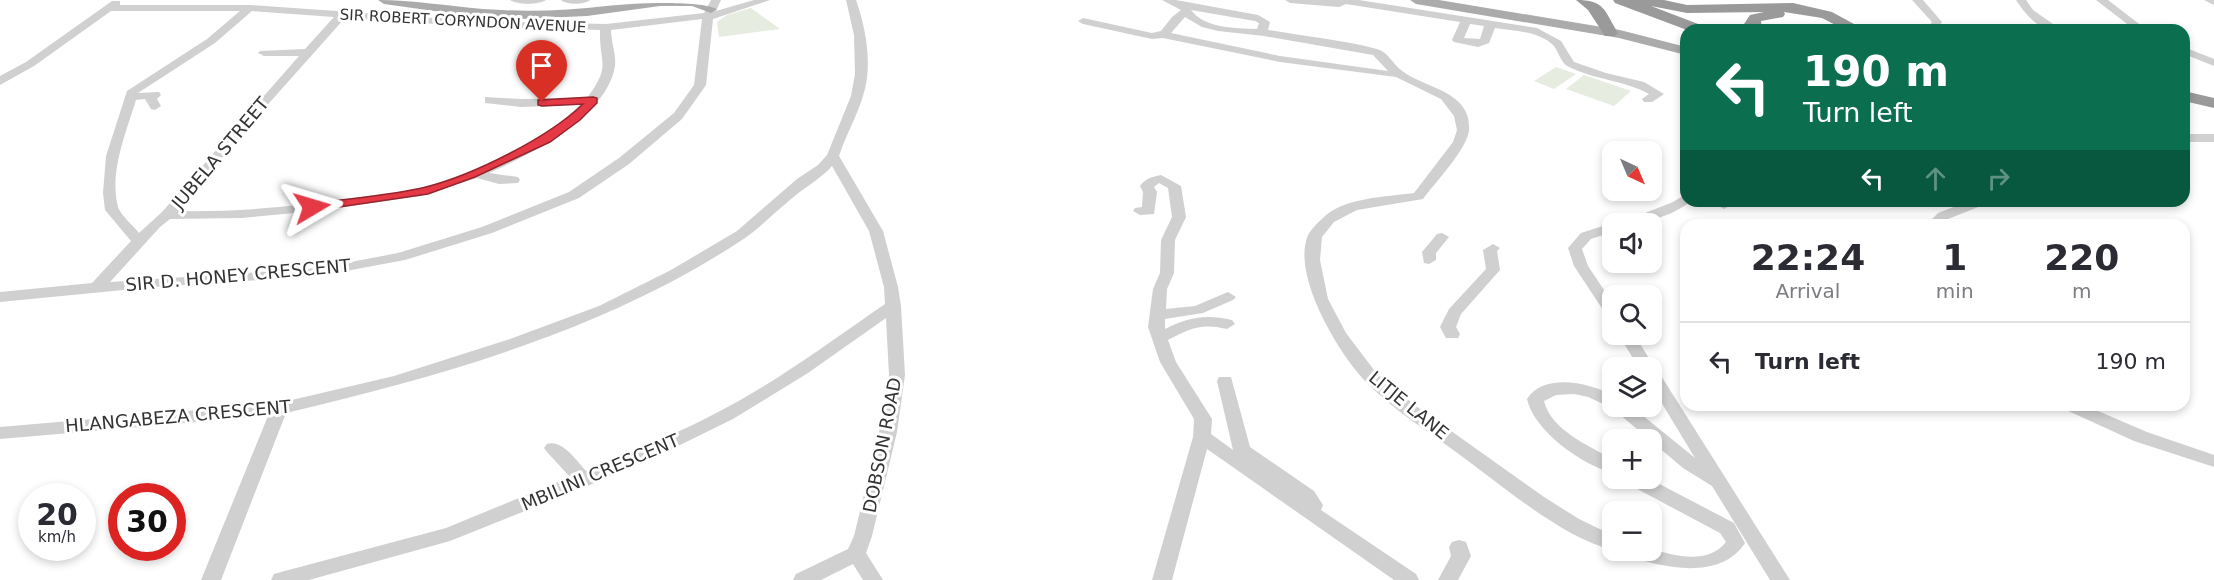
<!DOCTYPE html>
<meta charset="utf-8">
<style>
body{margin:0;font-family:"DejaVu Sans",sans-serif;background:#f2f2f3;color:#2b2b33;height:100vh;display:flex;flex-direction:column;font-size:22px;white-space:nowrap}
*{box-sizing:border-box;margin:0}
p{font-size:20px;color:#7c7c81}
.icon{flex:none;width:33px;height:33px;fill:none;stroke:currentColor;stroke-width:2;stroke-linecap:round;stroke-linejoin:round}
.map{position:relative;flex:1;overflow:hidden}
.side{position:absolute;left:1680px;top:219px;width:510px;height:192px;display:flex;flex-direction:column;background:#fff;border-radius:18px;box-shadow:0 3px 9px #0003}
.side>*{flex:none}
.top-card{position:absolute;left:1680px;top:24px;width:510px;height:183px;border-radius:18px;box-shadow:0 3px 9px #0003;background:#0b6e4f;color:#fff;overflow:hidden}
.needle{width:39px;rotate:136deg}
.controls{position:absolute;left:1602px;top:141px;display:grid;gap:12px}
.controls a{display:grid;place-items:center;width:60px;height:60px;border-radius:12px;background:#fff;box-shadow:0 3px 9px #0003;font-size:30px}
.speed{position:absolute;left:18px;top:483px;display:flex;gap:12px;font-size:30px;font-weight:700;text-align:center}
.speed>*{display:grid;place-content:center;width:78px;height:78px;border-radius:50%;background:#fff;box-shadow:0 3px 9px #0003;line-height:1}
.speed small{font-size:15px;font-weight:400}
.speed .limit{border:9px solid #d22;background:#fff;color:#111}
.pin{position:absolute;display:grid;place-items:center;width:51px;height:51px;color:#fff;margin:-62px -26px;border-radius:50% 50% 50% 0;rotate:-45deg;box-shadow:0 0 6px #0007}
.pin .icon{rotate:45deg}
.me{position:absolute;width:66px;margin:-33px;rotate:83deg;stroke-linejoin:round;filter:drop-shadow(0 0 4px #0008)}
.turn{display:flex;align-items:center;gap:21px;height:126px;padding:0 24px;font-size:27px}
.turn .icon{width:78px;height:78px;stroke-width:2.5}
.turn b{display:block;font-size:42px;line-height:51px}
.lanes{display:flex;align-items:center;height:57px;padding:0 24px;background:#0003;justify-content:center;gap:30px;direction:ltr}
.lanes .off{opacity:.35}
.eta{display:flex;justify-content:space-evenly;align-items:center;height:102px;text-align:center}
.eta b{font-size:36px;font-weight:800;line-height:42px}
ul{padding:0;list-style:none}
li{display:flex;align-items:center;gap:18px;height:78px;padding:0 24px;border-top:2px solid #e1e1e2}
li div{flex:1}
li b{display:block;font-size:22px}
li em{font-style:normal}
.map>svg:first-child{display:block}
.green{fill:#e6ecdf}
.lines{fill:none;stroke-linecap:round;stroke-linejoin:round}
.minor{fill:#d0d0d0;fill-rule:evenodd}
.major{fill:#ababab;fill-rule:evenodd}
.highway{fill:#9a9a9a;fill-rule:evenodd}
.route{fill:#e63946;stroke:#96252e;stroke-width:1.5}
.labels{text-anchor:middle;dominant-baseline:central;stroke-width:6;stroke-linejoin:round;paint-order:stroke}
.far-street-label{font-size:15px;fill:#333;stroke:#fff}
.street-label{font-size:18px;fill:#333;stroke:#fff}
</style>
<div class="map">
<svg width="2214" height="580" viewBox="0 0 2214 580">
<rect width="100%" height="100%" fill="#fff"/>
<path class="green" d="M751,8L780,29L719,37L717,22L727,15Z
M1556,67L1576,74L1554,89L1534,81Z
M1584,75L1631,91L1614,106L1566,89Z"/>
<g class="lines">
<path class="minor" d="M510,0H546C538,5 518,5 510,0Z
M561,0H590C584,5 567,5 561,0Z
M711,0H721L716,11L754,0H770L713,19L706,85L682,119L629,164L579,198L492,233L405,260L319,276L154,287L0,302V292L92,283L131,241L105,210L103,193L106,156L127,91L207,39L240,11H111L34,66L0,85V76L26,62L112,1H120V5H250L481,21L606,24L704,13ZM252,11L334,17L305,49L260,51L258,53L264,56H299L162,212L139,233C133,225 121,216 118,207C109,172 126,133 136,100L145,99L151,109L155,110L161,106L157,99L161,95L159,92L138,93L215,43ZM345,18L481,27L600,30C599,65 612,64 587,98L521,99L485,97V103L521,107L580,105C540,144 477,174 423,187C400,193 375,195 351,198C294,207 236,212 178,211L253,121ZM702,19L694,85L674,113L619,158L569,192L482,227L398,253L319,268L110,282L160,227L170,219L242,218L316,211L420,196L477,178L499,184L518,183L520,180L518,177L489,173C532,154 602,118 614,71C618,57 611,44 611,30Z
M846,0H856C866,29 873,65 863,96C857,116 846,135 839,156L883,231L898,287L901,306L905,375L897,432L872,536L866,553L883,580H863L853,564L821,580H793L796,574L848,549L854,536L879,432L889,375L886,318L808,373L733,419L674,448L590,485L450,541L309,580H271L274,574L281,572L446,528L570,477L547,452L544,448L547,444C562,439 576,460 586,471C631,452 677,434 720,411C778,381 831,341 885,304L884,287L869,231L832,166C821,179 803,188 790,200C775,212 761,227 745,238C607,330 445,375 286,413L221,580H201L268,416L0,439V427L279,403L394,376L510,339L599,306L671,270L737,231L797,179L818,165L827,155L851,96L855,74L854,35Z
M1162,0H1176L1258,15L1270,22L1268,30C1304,36 1342,40 1377,49C1387,51 1393,64 1401,70C1422,88 1472,90 1469,130C1468,148 1434,184 1423,199L1357,210L1334,222L1322,237L1320,260L1328,299L1346,333L1377,374L1416,406L1544,497L1579,519L1612,535V550C1561,537 1499,483 1456,452C1426,430 1392,409 1366,382C1339,354 1291,275 1308,235C1311,230 1318,222 1323,218C1344,197 1386,197 1414,193L1453,142L1457,130L1454,116L1441,99L1396,77L1280,62L1163,38L1152,39L1083,24L1078,21L1083,18L1152,33L1161,31L1172,17L1181,10ZM1191,10L1255,21L1259,23L1257,29C1236,28 1205,29 1191,10ZM1185,17L1202,27L1218,31L1264,36L1373,55L1388,71L1280,56L1171,33Z
M1285,0H1359L1537,28L1561,41L1574,62L1606,73L1644,82L1664,94L1652,102H1644L1642,99L1649,94C1624,80 1595,80 1569,67C1560,63 1559,51 1553,45C1538,31 1514,31 1495,28L1489,43L1478,47L1454,42L1452,40L1460,22L1346,4L1339,7L1290,3ZM1470,24L1484,26L1480,39L1464,38Z
M1912,0H1923L1942,22L1937,30H1926L1932,22Z
M2016,0H2026L2033,10L2053,24V28C2037,30 2024,12 2016,0Z
M2096,0H2108L2147,30H2135Z
M2204,0H2214V5Z
M2184,47L2214,59V66L2184,54Z
M2184,134H2214V142H2184Z
M1161,175L1181,186L1186,217L1175,240L1174,273L1167,289L1166,309L1195,306L1228,292L1236,297L1233,300L1203,313L1165,319V329C1188,317 1207,314 1232,320L1235,324L1227,329C1201,323 1191,328 1168,340L1176,362L1212,419L1211,434L1233,450L1217,381L1219,377H1231L1250,447L1314,491L1323,505L1321,510L1416,574L1419,580H1394L1207,449L1172,580H1152L1193,437L1194,419L1160,362L1148,327L1153,289L1160,273L1161,240L1172,217L1168,188L1159,183L1154,187L1157,192L1154,214L1140,215L1133,211L1135,208L1142,207L1143,192L1140,186C1146,178 1152,177 1161,175Z
M1686,194V201H1691C1672,217 1642,224 1617,224L1673,202Z
M1710,201H1727L1731,205L1724,209Z
M1969,201H1988L1986,204L1948,219L1941,225H1926L1938,213Z
M1612,223L1615,224H1612V232L1591,239L1582,249L1588,266L1612,302V318L1607,316L1574,266L1568,248L1581,233Z
M1442,233L1449,237L1436,253V260L1429,264L1424,263L1422,252L1437,234Z
M1493,244L1500,248L1497,251L1500,270L1461,314L1456,327L1460,334L1458,338H1446L1440,327L1449,309L1486,269L1483,250Z
M1618,334H1634L1655,368L1654,370L1658,371L1790,580H1770L1712,486L1683,468L1612,408L1588,397L1574,394L1556,395L1544,401C1551,430 1588,445 1612,459V473C1581,464 1534,431 1527,399C1544,372 1590,383 1612,395V406H1631L1695,458L1652,387V368H1639Z
M2062,405H2084L2147,432L2214,455V467L2134,441L2064,409Z
M1623,478H1648L1734,523L1745,543C1721,580 1665,569 1626,555L1624,550H1652V549C1675,556 1708,565 1726,542L1720,533L1626,483Z
M1459,540L1466,542L1471,556L1458,580H1438L1451,556L1449,547L1452,542Z"/>
<path class="major" d="M378,0C413,0 447,6 483,9C524,12 565,11 606,6C632,3 698,0 717,9L711,13L692,6H660L587,16L521,19L456,14L384,4Z
M1410,0H1439L1620,30L1686,47V55L1619,38L1416,4Z"/>
<path class="highway" d="M1576,0C1605,0 1604,10 1618,33L1615,36H1605L1588,10Z
M1613,0H1664L1687,5L1793,3L1832,12L1865,30H1845L1822,18L1784,12L1785,14L1783,17L1761,21L1762,30H1746L1744,24L1750,15L1764,12L1687,13L1651,6L1706,27L1709,30H1687L1615,3Z
M2184,91L2214,98V108L2184,101Z"/>
</g>
<path class="route" d="M593,97L597,98V103L580,120L550,142L475,177L428,194L312,211L306,207L312,204C349,198 389,196 426,187C473,175 548,138 583,104L542,106L538,105V100Z"/>
<g class="labels">
<g class="far-street-label">
<text transform="translate(463 21) rotate(3)">SIR ROBERT CORYNDON AVENUE</text>
</g>
<g class="street-label">
<text transform="translate(220 153) rotate(-50)">JUBELA STREET</text>
<text transform="translate(238 275) rotate(-5)">SIR D. HONEY CRESCENT</text>
<text transform="translate(1409 405) rotate(39)">LITJE LANE</text>
<text transform="translate(178 416) rotate(-5)">HLANGABEZA CRESCENT</text>
<text transform="translate(882 445) rotate(-79)">DOBSON ROAD</text>
<text transform="translate(600 472) rotate(-23)">MBILINI CRESCENT</text>
</g>
</g>
</svg>
<div class="controls">
<a><svg class="needle" viewBox="-14 -14 28 28"><path d="M0-13l5 13h-10z" fill="#e53935"/><path d="M0 13l5-13h-10z" fill="#7c7c81"/></svg></a>
<a><svg class="icon" aria-label="sound" viewBox="0 0 24 24"><path d="M4 9h4l5-4v14l-5-4H4zM17 9q2 3 0 6"/></svg></a>
<a><svg class="icon" aria-label="search" viewBox="0 0 24 24"><circle cx="10" cy="10" r="6"/><path d="M15 15l6 6"/></svg></a>
<a><svg class="icon" aria-label="layers" viewBox="0 0 24 24"><path d="M12 4l9 5-9 5-9-5zM3 14l9 5 9-5"/></svg></a>
<a>+</a>
<a>−</a>
</div>
<div class="speed"><div>20<small>km/h</small></div><div class="limit">30</div></div>
<div class="pin" style="left:542px;top:102px;background:#d93025"><svg class="icon" aria-label="arrive" viewBox="0 0 24 24"><path d="M6 21V4h12l-3 4 3 4H6"/></svg></div>
<svg class="me" style="left:312px;top:207px" viewBox="-20 -20 40 40"><path d="M0-17L14 15 0 8-14 15z" fill="#e63946" stroke="#fff" stroke-width="4"/></svg>
<div class="top-card">
<div class="turn"><svg class="icon" aria-label="left" viewBox="0 0 24 24"><path d="M17 20v-9H6M10 6l-5 5 5 5"/></svg><div><b>190 m</b>Turn left</div></div>
<div class="lanes"><svg class="icon" aria-label="left" viewBox="0 0 24 24"><path d="M17 20v-9H6M10 6l-5 5 5 5"/></svg><svg class="icon off" aria-label="ahead" viewBox="0 0 24 24"><path d="M12 20V5M6 11l6-6 6 6"/></svg><svg class="icon off" aria-label="right" viewBox="0 0 24 24"><path d="M7 20v-9h11M14 6l5 5-5 5"/></svg></div>
</div>
<section class="side">
<div class="eta">
<div><b>22:24</b><p>Arrival</p></div>
<div><b>1</b><p>min</p></div>
<div><b>220</b><p>m</p></div>
</div>
<ul>
<li><svg class="icon" aria-label="left" viewBox="0 0 24 24"><path d="M17 20v-9H6M10 6l-5 5 5 5"/></svg><div><b>Turn left</b></div><em>190 m</em></li>
</ul>
</section>
</div>
